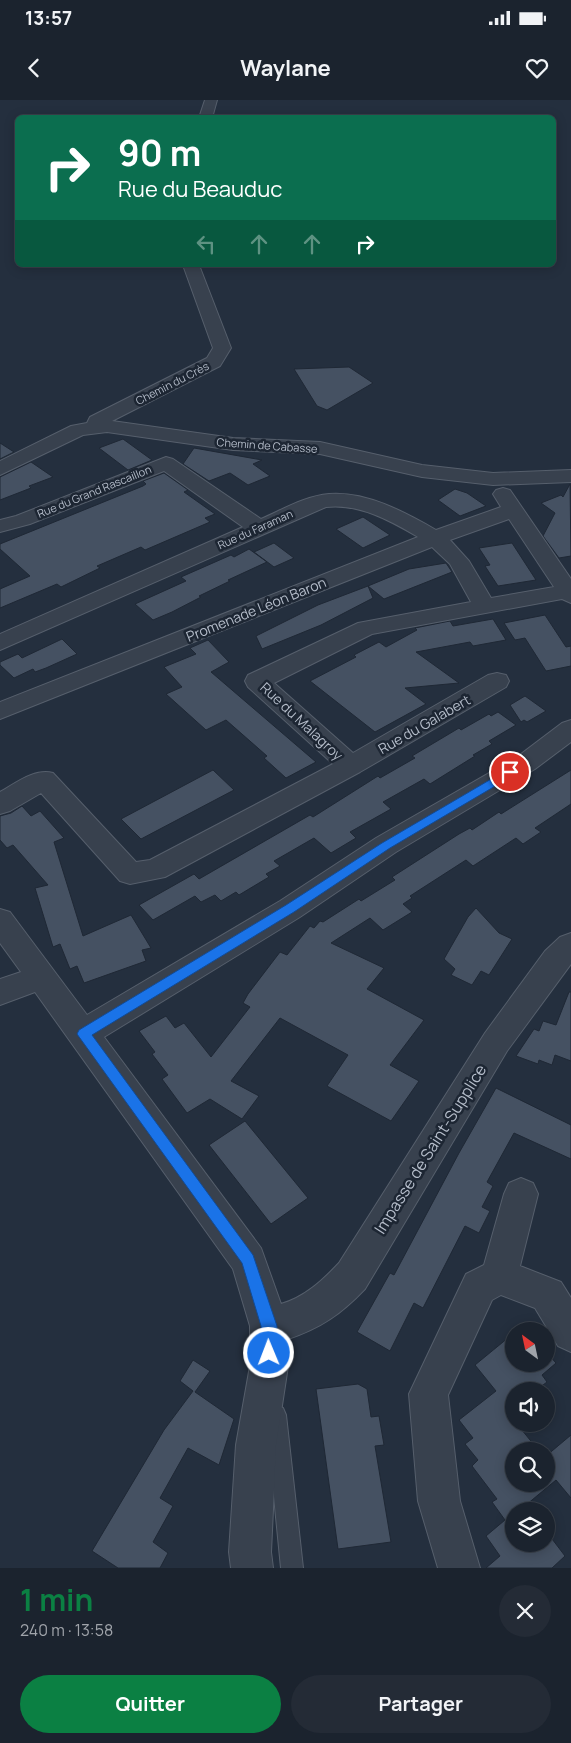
<!DOCTYPE html>
<html lang="fr">
<meta charset="utf-8">
<style>
body{margin:0;font-family:Manrope,sans-serif;background:#242b36;color:#f1f3f6;height:100vh;display:flex;flex-direction:column;font-size:19px;white-space:nowrap}
*{box-sizing:border-box;margin:0}
p{font-size:16px;color:#a0a4aa}
.icon{flex:none;width:28px;height:28px;fill:none;stroke:currentColor;stroke-width:2;stroke-linecap:round;stroke-linejoin:round}
.map{position:relative;height:1468px;overflow:hidden}
.sheet{display:flex;flex-direction:column;background:#1b232e;flex:1}
.sheet>*{flex:none}
.hud{position:absolute;left:15px;top:15px;width:541px;height:152px;border-radius:8px;box-shadow:0 2px 12px #0003,0 0 0 1px #39404a;background:#0b6e4f;color:#fff;overflow:hidden}
.needle{width:32px;rotate:327deg}
.controls{position:absolute;left:505px;top:1222px;display:grid;gap:10px}
.controls a{display:grid;place-items:center;width:50px;height:50px;border-radius:50%;background:#1b232e;box-shadow:0 2px 12px #0003,0 0 0 1px #39404a;font-size:25px}
.pin{position:absolute;display:grid;place-items:center;width:42px;height:42px;color:#fff;margin:-21px;border:2px solid #fff;border-radius:50%;box-shadow:0 1px 5px #0007}
.me{position:absolute;width:55px;margin:-28px;rotate:359deg;stroke-linejoin:round;filter:drop-shadow(0 0 4px #0008)}
.turn{display:flex;align-items:center;gap:18px;height:105px;padding:0 20px;font-size:22px}
.turn .icon{width:65px;height:65px;stroke-width:2.5}
.turn b{display:block;font-size:35px;line-height:42px}
.lanes{display:flex;align-items:center;height:48px;padding:0 20px;background:#0003;justify-content:center;gap:25px;direction:ltr}
.lanes .off{opacity:.35}
.round{display:grid;place-items:center;flex:none;width:52px;height:52px;border-radius:26px;background:#242b36}
.head{display:flex;align-items:center;justify-content:space-between;height:85px;padding:0 20px}
h1{font-size:30px;font-weight:700;line-height:38px;color:#0b8043}
.action{display:flex;gap:10px;margin-top:auto;padding:10px 20px}
.action a{flex:1;height:58px;border-radius:30px;background:#0b8043;color:#fff;font-size:20px;font-weight:700;line-height:58px;text-align:center}
.action a+a{background:#242b36;color:#f1f3f6}
.status{display:flex;justify-content:space-between;align-items:center;height:35px;padding:0 25px;background:#1b232e;direction:ltr}
.status svg{height:14px;fill:currentColor}
header{display:flex;justify-content:space-between;align-items:center;height:65px;padding:0 20px;background:#1b232e;font-size:22px;font-weight:700}
.map>svg:first-child{display:block}
.building{fill:#455162;stroke:#1f2835}
.lines{fill:none;stroke-linecap:round;stroke-linejoin:round}
.lane-casing{stroke:#565f6c;stroke-width:2}
.street-casing{stroke:#565f6c;stroke-width:2}
.lane{fill:#38414e;fill-rule:evenodd}
.street{fill:#38414e;fill-rule:evenodd}
.route{fill:#1a73e8;stroke:#114b97}
.labels{text-anchor:middle;dominant-baseline:central;stroke-width:5;stroke-linejoin:round;paint-order:stroke}
.far-street-label{font-size:11px;fill:#b4bcc9;stroke:#1d2633}
.street-label{font-size:14px;fill:#b4bcc9;stroke:#1d2633}
.near-street-label{font-size:16px;fill:#b4bcc9;stroke:#1d2633}
</style>
<div class="status"><b>13:57</b><svg viewBox="0 0 49 12"><path d="M0 12V9h3v3zM5 12V6h3v6zM10 12V3h3v9zM15 12V0h3v12zM26 1h20v11H26zM47 4h2v5h-2z"/></svg></div>
<header><svg class="icon" aria-label="back" viewBox="0 0 24 24"><path d="M15 5l-7 7 7 7"/></svg>Waylane<svg class="icon" aria-label="heart" viewBox="0 0 24 24"><path d="M12 20l-8-8c-3-5 5-10 8-4 3-6 11-1 8 4z"/></svg></header>
<div class="map">
<svg width="571" height="1468" viewBox="0 0 571 1468">
<rect width="100%" height="100%" fill="#242f3e"/>
<path class="building" d="M349,267L373,283L327,310L317,306L294,269Z
M123,339L152,360L128,370L99,348Z
M0,343L14,352L0,359Z
M194,348L262,360L253,364L270,376L248,385L230,373L209,381L183,364Z
M31,362L53,377L29,386L31,388L0,400V377Z
M164,373L188,390L184,392L215,414L205,418L210,422L145,450L141,447L97,466L100,468L61,487L57,484L0,508V489L30,476L0,449V444L143,386L146,384L143,381Z
M570,384L571,456L559,458L543,436L555,413L541,403L561,395L563,397Z
M455,389L467,393L486,406L460,416L438,400Z
M363,417L390,435L363,448L336,429Z
M274,443L294,458L274,467L254,452Z
M512,443L536,480L498,486L485,466L490,465L479,448Z
M249,449L267,462L228,480L230,481L199,496L201,497L172,512L153,520L135,504L186,481L181,477L231,455L234,457Z
M446,463L452,472L384,499L368,486L409,469Z
M368,486L373,498L321,525L262,549L256,536L318,505Z
M545,515L566,547L571,546V566L546,571L525,538L515,540L504,523Z
M493,519L506,540L473,546L470,542L416,552L459,583L405,588L426,604L375,632L310,581L356,557L354,555L379,542L386,547L417,530L415,528L450,521L453,526Z
M62,539L77,554L46,568L35,572L33,569L14,578L0,565V562L18,554L22,558Z
M208,540L229,562L211,572L316,662L286,678L264,658L267,656L226,620L206,630L166,594L182,587L164,567L196,554L190,548Z
M525,596L546,611L527,622L524,620L521,622L510,605Z
M498,612L516,625L489,641L492,644L473,655L475,656L430,684L424,679L383,702L391,709L350,732L356,738L331,753L314,738L274,761L280,766L266,774L269,777L239,795L236,792L221,801L215,795L201,802L195,796L153,820L139,805L194,774L199,779L310,715L313,717L378,676L380,678L415,658L412,656L459,628L461,630L489,614L491,616Z
M213,670L234,690L141,739L121,719Z
M571,670V704L535,728L541,732L523,744L516,738L473,766L466,760L410,796L412,798L403,804L412,812L383,830L370,818L331,843L384,868L367,889L424,920L390,965L419,981L391,1021L327,986L348,955L280,918L231,981L259,996L242,1019L210,999L187,1013L162,979L168,975L152,954L155,952L139,931L166,916L175,928L184,923L211,957L250,907L243,903L248,894L280,852L287,855L310,826L314,828L320,821L323,822L359,799L361,801L395,780L392,777L459,734L470,728L472,730L499,712L501,714Z
M22,706L31,716L40,711L64,738L54,742L83,836L131,815L151,848L142,850L146,861L84,883L77,866L70,869L60,844L53,847L35,788L48,785L13,745L7,748L0,740V716L11,713Z
M476,808L499,833L512,839L489,875L481,871L472,885L451,875L455,869L444,859L468,817Z
M569,892H571V961L555,955L552,965L539,960L538,964L516,956L534,929L539,931L543,921L556,925Z
M496,988L571,1025V1059L514,1033L487,1082L493,1086L482,1107L490,1111L479,1133L465,1126L423,1208L414,1203L390,1251L357,1232L390,1173L394,1175L459,1053Z
M245,1021L308,1098L271,1124L209,1045Z
M514,1233V1264H546V1252L556,1263L542,1275L547,1282L535,1291H514V1324H517L539,1351H514V1384H546V1356L571,1335V1398L556,1380L526,1405L531,1411H514V1444H546V1431L565,1456L552,1468H486L500,1456L486,1436L505,1420L492,1402L497,1399L472,1366L478,1360L465,1344L473,1338L459,1320L496,1291L475,1265Z
M193,1260L210,1271L195,1292L234,1319L219,1365L188,1348L160,1398L173,1406L153,1442L168,1453L160,1468H118L92,1451L164,1330L193,1291L180,1281Z
M358,1284L367,1289L371,1317L379,1316L384,1345L375,1346L391,1442L338,1449L316,1289Z"/>
<g class="lines">
<defs>
<path id="lane" d="M276,1305L283,1308L286,1315L303,1468H281L266,1315L269,1308Z"/>
<path id="street" d="M205,0H217L212,18H199Z
M183,165H199L231,248L220,266L112,321L233,338L320,342L422,365L493,373L571,370V382L493,385L422,377L320,354L233,350L107,332L83,335L0,375V361L71,326L87,323L90,317L207,258L213,248Z
M166,357L173,359L261,419C282,410 305,396 329,394C366,391 405,412 436,430L501,407L493,394L496,390L503,388L510,390L571,479V503L562,499L372,534L274,583L353,653L488,575L497,573L506,575L509,581L506,587L360,672L165,777L130,784L120,781L41,693L10,711L0,714V692C16,683 35,668 53,673L136,762L150,760L333,664L248,587L245,581L248,575L358,523L471,502L450,464L432,447L0,619V602L418,437C391,421 359,403 326,407L0,550V534L243,427L164,371L30,424L0,432V420L16,416ZM509,419L554,487L491,498L469,461L450,440Z
M571,620V642L535,669L396,752L300,817L104,937L261,1148L281,1204C305,1197 322,1181 339,1163L485,933L545,851L560,837L571,833V864L507,951L365,1189C341,1214 321,1228 288,1239V1266L276,1345L271,1452L273,1468H231L229,1452L236,1345L250,1266V1226L233,1169L35,892L0,905V879L21,872L0,843V809L10,812L87,915L280,801L376,738L517,657L562,623Z
M521,1078L533,1083L538,1094L520,1166L561,1182L571,1198V1252L558,1246L535,1208L501,1195L492,1200L448,1295L460,1401L480,1468H438L418,1401L409,1294L466,1174L484,1165L504,1094L509,1083Z"/>
</defs>
<use href="#lane" class="lane-casing"/>
<use href="#street" class="street-casing"/>
<use href="#lane" class="lane"/>
<use href="#street" class="street"/>
</g>
<path class="route" d="M510,668L516,672L514,675L390,748L294,812L92,935L253,1155L277,1226V1253L275,1258L269,1261L264,1258L261,1253V1226L242,1163L77,934L79,930L286,805L382,743Z"/>
<g class="labels">
<g class="far-street-label">
<text transform="translate(172 283) rotate(-27)">Chemin du Crès</text>
<text transform="translate(267 345) rotate(4)">Chemin de Cabasse</text>
<text transform="translate(94 391) rotate(-22)">Rue du Grand Rascaillon</text>
<text transform="translate(255 429) rotate(-24)">Rue du Faraman</text>
</g>
<g class="street-label">
<text transform="translate(256 509) rotate(-22)">Promenade Léon Baron</text>
<text transform="translate(302 621) rotate(43)">Rue du Malagroy</text>
<text transform="translate(424 624) rotate(-30)">Rue du Galabert</text>
</g>
<g class="near-street-label">
<text transform="translate(430 1049) rotate(-58)">Impasse de Saint-Supplice</text>
</g>
</g>
</svg>
<div class="controls">
<a><svg class="needle" viewBox="-14 -14 28 28"><path d="M0-13l5 13h-10z" fill="#e53935"/><path d="M0 13l5-13h-10z" fill="#a0a4aa"/></svg></a>
<a><svg class="icon" aria-label="sound" viewBox="0 0 24 24"><path d="M4 9h4l5-4v14l-5-4H4zM17 9q2 3 0 6"/></svg></a>
<a><svg class="icon" aria-label="search" viewBox="0 0 24 24"><circle cx="10" cy="10" r="6"/><path d="M15 15l6 6"/></svg></a>
<a><svg class="icon" aria-label="layers" viewBox="0 0 24 24"><path d="M12 4l9 5-9 5-9-5zM3 14l9 5 9-5"/></svg></a>
</div>
<div class="pin" style="left:510px;top:672px;background:#d93025"><svg class="icon" aria-label="arrive" viewBox="0 0 24 24"><path d="M6 21V4h12l-3 4 3 4H6"/></svg></div>
<svg class="me" style="left:269px;top:1253px" viewBox="-20 -20 40 40"><circle r="17" fill="#1a73e8" stroke="#fff" stroke-width="3"/><path d="M0-11L8 9 0 5-8 9z" fill="#fff"/></svg>
<div class="hud">
<div class="turn"><svg class="icon" aria-label="right" viewBox="0 0 24 24"><path d="M7 20v-9h11M14 6l5 5-5 5"/></svg><div><b>90 m</b>Rue du Beauduc</div></div>
<div class="lanes"><svg class="icon off" aria-label="left" viewBox="0 0 24 24"><path d="M17 20v-9H6M10 6l-5 5 5 5"/></svg><svg class="icon off" aria-label="ahead" viewBox="0 0 24 24"><path d="M12 20V5M6 11l6-6 6 6"/></svg><svg class="icon off" aria-label="ahead" viewBox="0 0 24 24"><path d="M12 20V5M6 11l6-6 6 6"/></svg><svg class="icon" aria-label="right" viewBox="0 0 24 24"><path d="M7 20v-9h11M14 6l5 5-5 5"/></svg></div>
</div>
</div>
<section class="sheet">
<div class="head"><div><h1>1 min</h1><p>240 m · 13:58</p></div><a class="round"><svg class="icon" aria-label="close" viewBox="0 0 24 24"><path d="M6 6l12 12M18 6L6 18"/></svg></a></div>
<div class="action"><a>Quitter</a><a>Partager</a></div>
</section>
